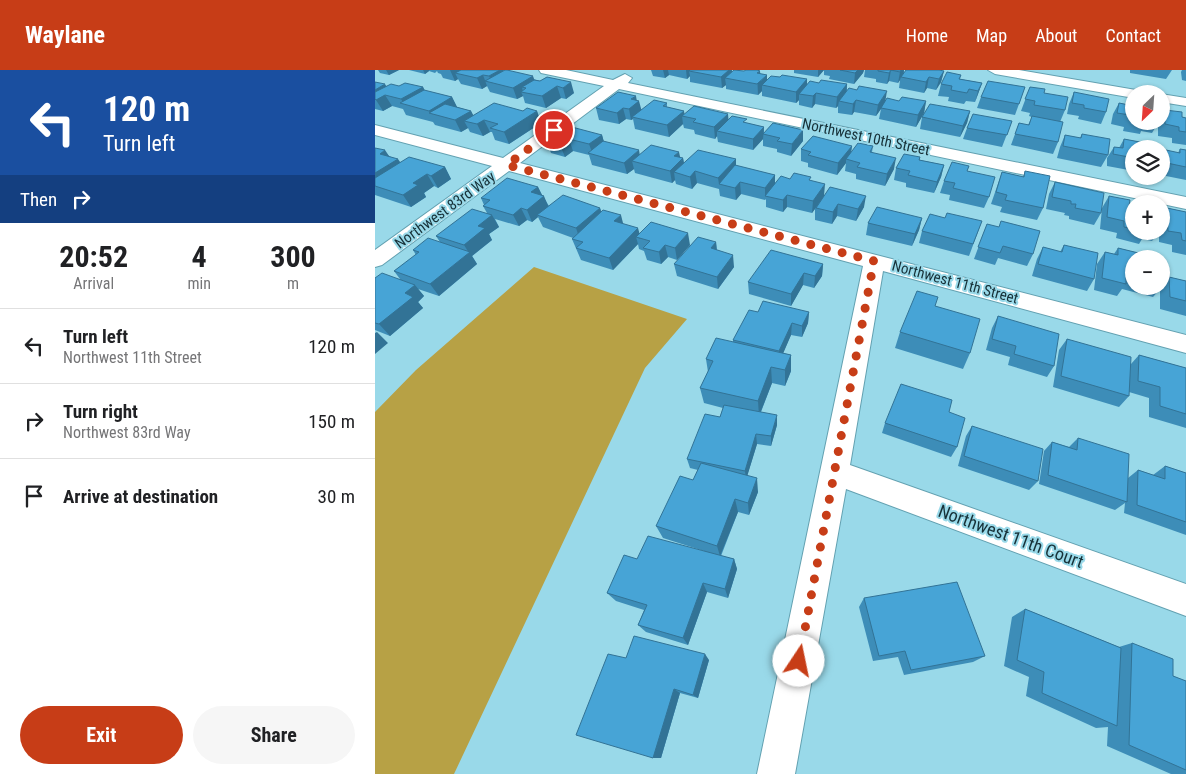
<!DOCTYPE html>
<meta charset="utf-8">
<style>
body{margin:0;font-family:"Roboto Condensed",sans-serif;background:#f6f6f6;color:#202124;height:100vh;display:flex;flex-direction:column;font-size:19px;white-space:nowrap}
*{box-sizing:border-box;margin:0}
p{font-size:16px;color:#757577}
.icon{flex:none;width:28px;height:28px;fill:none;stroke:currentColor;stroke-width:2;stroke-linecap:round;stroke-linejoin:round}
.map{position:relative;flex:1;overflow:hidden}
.drawer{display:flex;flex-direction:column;background:#fff;width:375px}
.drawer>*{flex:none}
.banner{background:#1a4fa0;color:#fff;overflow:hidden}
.needle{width:32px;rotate:205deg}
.fabs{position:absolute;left:750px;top:15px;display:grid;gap:10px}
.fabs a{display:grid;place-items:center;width:45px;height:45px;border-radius:50%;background:#fff;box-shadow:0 1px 4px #0004;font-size:25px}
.pin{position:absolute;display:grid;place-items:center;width:42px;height:42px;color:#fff;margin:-21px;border:2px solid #fff;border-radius:50%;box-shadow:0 1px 5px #0007}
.me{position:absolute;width:55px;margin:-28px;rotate:11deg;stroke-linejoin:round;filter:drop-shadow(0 0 4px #0008)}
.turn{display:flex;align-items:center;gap:18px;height:105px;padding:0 20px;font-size:22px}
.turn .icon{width:65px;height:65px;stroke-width:2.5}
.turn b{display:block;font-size:35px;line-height:42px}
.then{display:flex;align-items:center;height:48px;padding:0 20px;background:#0003;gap:10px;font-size:19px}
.eta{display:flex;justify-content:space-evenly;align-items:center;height:85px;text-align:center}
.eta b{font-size:30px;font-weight:700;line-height:35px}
.action{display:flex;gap:10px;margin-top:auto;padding:10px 20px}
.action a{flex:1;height:58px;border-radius:30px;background:#c73d17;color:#fff;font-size:20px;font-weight:700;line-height:58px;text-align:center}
.action a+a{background:#f6f6f6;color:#202124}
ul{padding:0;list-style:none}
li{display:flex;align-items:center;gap:15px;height:75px;padding:0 20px;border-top:1px solid #e0e0e0}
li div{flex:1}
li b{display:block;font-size:19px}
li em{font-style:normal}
header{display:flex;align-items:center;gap:30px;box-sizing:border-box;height:70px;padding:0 25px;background:#c73d17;color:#fff}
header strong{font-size:24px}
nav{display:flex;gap:28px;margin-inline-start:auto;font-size:18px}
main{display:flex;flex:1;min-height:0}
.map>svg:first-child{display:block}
.water{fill:#b7a145}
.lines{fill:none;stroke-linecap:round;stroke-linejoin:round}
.minor-casing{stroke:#63a1b1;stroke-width:2}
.minor{fill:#fff;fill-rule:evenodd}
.wall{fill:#3d8db8;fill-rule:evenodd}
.shaded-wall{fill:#327396}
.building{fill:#47a4d6;stroke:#327396}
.route{stroke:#c73d17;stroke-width:9;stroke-dasharray:0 16.2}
.labels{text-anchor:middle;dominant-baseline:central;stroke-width:4;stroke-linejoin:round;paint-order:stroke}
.far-street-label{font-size:15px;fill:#173138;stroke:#99d9e9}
.street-label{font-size:18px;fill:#173138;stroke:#99d9e9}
</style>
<header>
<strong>Waylane</strong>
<nav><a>Home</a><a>Map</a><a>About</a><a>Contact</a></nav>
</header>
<main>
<section class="drawer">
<div class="banner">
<div class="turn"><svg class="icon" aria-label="left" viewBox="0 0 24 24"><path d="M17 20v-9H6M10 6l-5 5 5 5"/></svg><div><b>120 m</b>Turn left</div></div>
<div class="then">Then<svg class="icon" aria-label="right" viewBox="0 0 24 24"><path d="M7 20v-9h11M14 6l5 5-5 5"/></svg></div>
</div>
<div class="eta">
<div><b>20:52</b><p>Arrival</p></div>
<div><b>4</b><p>min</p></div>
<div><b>300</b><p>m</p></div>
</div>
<ul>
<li><svg class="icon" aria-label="left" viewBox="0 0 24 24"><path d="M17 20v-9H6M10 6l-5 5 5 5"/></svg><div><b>Turn left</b><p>Northwest 11th Street</p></div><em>120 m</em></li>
<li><svg class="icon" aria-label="right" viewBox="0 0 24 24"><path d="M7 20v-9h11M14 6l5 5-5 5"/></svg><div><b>Turn right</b><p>Northwest 83rd Way</p></div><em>150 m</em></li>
<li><svg class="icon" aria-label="arrive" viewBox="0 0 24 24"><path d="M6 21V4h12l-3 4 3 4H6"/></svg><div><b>Arrive at destination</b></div><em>30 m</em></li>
</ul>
<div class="action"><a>Exit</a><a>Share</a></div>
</section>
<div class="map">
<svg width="811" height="704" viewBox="0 0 811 704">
<rect width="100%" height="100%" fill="#99d9e9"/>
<path class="water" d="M159,197L312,249L270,298L79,704H0V342L41,300Z"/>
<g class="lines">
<defs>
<path id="minor" d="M164,0H191L238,10L250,4L257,8L253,13L811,127V139L244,19L145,93L811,265V283L508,201L475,395L811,514V546L471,419L420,704H382L488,196L134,101L7,195L0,197V180L117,96L0,65V55L128,88L229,16L166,3Z
M613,0H644L761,20L768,24H759V28L620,4Z
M785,24H786L811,28V36L786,32Z"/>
</defs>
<use href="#minor" class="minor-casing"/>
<use href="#minor" class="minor"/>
</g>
<path class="wall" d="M3,0H24L14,5L5,3Z
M34,0H128L165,11L172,7L199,23L191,29L186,28L171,38L150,33L148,26L142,29L115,22L112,16L107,19L86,14L83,9L80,11L68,8L66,4L63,3L62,1L60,3L54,1L50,4Z
M276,0H357V2L385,4L392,5V10L405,7L432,9V14L444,13L472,14V21L510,31H551L549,43L541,57L504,49L506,39L501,46L479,42L477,45L463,43V36L461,38L440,34L437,38L424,35V30L421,33L387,26V21L383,25L351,19V15L347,18L315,12V6L312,9L294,5L290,8L278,6Z
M419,0H449L443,7L419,3Z
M449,0H489L488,3L479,14L454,9L455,6L449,5Z
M490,0H529V3L569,1L566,12L561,20L552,18L549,23L524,18L525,10L523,13L514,11L512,14L501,12V9L489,7Z
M755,0H797L791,9L755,3Z
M807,0H811V11L807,10L806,2Z
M586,5L585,9L607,13L603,24L600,32L591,31L589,34L573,31L574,27L563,26L566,14Z
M0,12L11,16L48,17L50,21L77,27L82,37L96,41L98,46L148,41H162L166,53L134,74L120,70L117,62H115L108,66L95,62L93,58L86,62L60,55L58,52L31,45L28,39L17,36L8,41L0,39Z
M650,17L640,45L602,38L606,27Z
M655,17L669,23L690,40L685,52L683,72L678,84L636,75L644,53L653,55L657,47L654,46L655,43L646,41Z
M699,22L731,42L726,54L703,49L704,46L692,44L694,34Z
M262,30L266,40L292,33V37L309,41V44L354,49L389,57V63L428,71L416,86L402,82V79L388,76V69L378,80L343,72L342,66L340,69L320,64L319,60L309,58L308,54L294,67L260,59L258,49L256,50L251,49L244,54L224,50L221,38Z
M744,33L759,36V51H786V46L790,40L807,47L811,48V75L797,73V68L783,66V53L777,63L766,61L765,64L748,61L749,57L736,54L738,44Z
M595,41L592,53L585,67L545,59L547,47Z
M637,51L627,77L588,69L592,58Z
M707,64L733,85L726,97L682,88L685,77L690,65L705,68Z
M227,65L229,72L265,85L305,88H308L309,93L361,96L400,105V113L415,109L435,111L449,125L489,137L481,151L462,146L457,154L440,150V139L437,143L412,137L408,142L391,137V129L390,130L366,124L361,130L345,126L344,119L322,113L317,119L301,114L300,110L297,113L260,103L259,99L252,104L217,95L214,85L198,81L190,87L176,83L172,72Z
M749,69L786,76L787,88L791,80L803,83L805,79L811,80V110L786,105V79H759V101L732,96V88L739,77L744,78Z
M477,76L476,83L498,76L497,82L519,99L510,116L481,109V104L470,101L471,93L462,105L433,97V93L426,91V79Z
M0,78L25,92L70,97L76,109L63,118L59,116L49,123L51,127L36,137L0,125Z
M545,87V90L569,95L566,107L559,123L531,117V113L519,110L521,98Z
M594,96L592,101L614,127L609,138L574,130L575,125L565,123L569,111Z
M650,101L668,138L662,150L625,142L627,137L616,134L627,102L648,107Z
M680,112L726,143L719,155L694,149V146L689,145L690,143L671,139L674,124Z
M163,117L167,125L174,136L225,138L226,141L265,164L315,175L302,190L293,187L286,194L272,190L269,181L264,179L263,174L238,200L206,190L197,169L198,168L168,157L163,147L157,152L152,150L144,156L120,149L124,157L114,164L117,170L97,186L102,194L64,226L43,219L49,226L43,232L48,238L15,266L0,260V208L25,209L19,201L41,185L38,180L65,172L61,166L112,143L108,136L109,135L106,128Z
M734,126L754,136L759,137V161H786V146L792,138L811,142V185L797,182V175L784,172V162L777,171L767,169L764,174L741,168L742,163L725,159L727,138Z
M547,148L544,160L537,176L491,165L493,153Z
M607,151L594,186L544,173L547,161Z
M612,154L658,184L652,196L623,188L620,195L599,189Z
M341,172L342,180L359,197L343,219L302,206L299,194Z
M689,175L719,209L712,221L657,206L662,189L668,177L685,182Z
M743,178L788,189V215L794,207L811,211V246L785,239V219L778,227L747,219L742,226L719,220L722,194L730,182L739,184ZM759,189H786V216H759Z
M448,194L447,206L439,218L428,215L416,236L374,224L373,212Z
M560,236L595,283L588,299L520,278L525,262Z
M383,242H434L433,253L427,267L416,265L408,283L416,285V301L410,316L397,313L386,342L402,355L396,376L382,374L372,406L383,422L374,445L363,442L346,486L359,489L362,499L353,528L332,522L313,575L271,562L263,555L269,540L241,531L232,523L262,489L329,481L288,468L281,456L318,410L323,400L315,398L312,389L345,347L348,338L329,333L325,318L333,302L331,289L358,272V270Z
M623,246L679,296L672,307L633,295L635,287L611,280L617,258Z
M692,269L756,294L764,285L811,298V358L774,347V328L754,322V326L744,337L678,317L684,280Z
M574,342L582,377L576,387L507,363L510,353Z
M597,356L663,411L654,420L583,396L591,366Z
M703,368L753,408L763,400L778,405L790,396L811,403V465L749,443L750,433L740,440L664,414L669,381L677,372L694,377Z
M489,528L610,586L598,592L529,605L523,587L498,591L484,537Z
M650,539L744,577L757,573L798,606L811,611V704H796L732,676L733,657L721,658L651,626L654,607L629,596L637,547Z
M251,588L334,590L323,628L305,623L286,688H278Z"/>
<path class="shaded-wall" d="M11,0H24L14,5Z
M48,0H54V1L50,4Z
M75,0H98L80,3L83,9L80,11Z
M125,0H128L132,10L117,13L114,6Z
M288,0H293L294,5L290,8Z
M311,0H322L314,1L315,6L312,9Z
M354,0H357V9L350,8L351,15L347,18L346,7Z
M443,0H449L443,7Z
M483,0H489L488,3L479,14L480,3Z
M516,0L514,11L512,14L514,3Z
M526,0H529L528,5L526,7L525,10L523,13L525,2Z
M385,1L386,11L392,5V16L387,15V21L383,25L382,3Z
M569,1L566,12L561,20L564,9Z
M108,5L112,16L107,19L102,8Z
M158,6L162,17L151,18L147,17L148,22H146L148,26L142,29L138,18Z
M554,7L552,18L549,23L551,12Z
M432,9V21L424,24V30L421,33V22Z
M196,12L199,23L191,29L188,18Z
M607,13L603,24L600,32L603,21Z
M10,14L17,26L10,25L17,36L8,41L1,30L0,29V20Z
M472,14L471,25L464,31L463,36L461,38L462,27Z
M182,16L186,28L171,38L167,26Z
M48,17L54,29L29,34L26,29Z
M512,21L510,33L501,46L503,35Z
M441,23L440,34L437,38L438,26Z
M261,26L262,32L264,31L267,42L257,47L258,49L256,50L254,39L256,29Z
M77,27L83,39L56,44L54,41Z
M481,30L479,42L477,45L478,34Z
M551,31L549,43L541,57L543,45Z
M248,38L251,49L244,54L242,43Z
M96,41L102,52L89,51L93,58L86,62L80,50Z
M162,41L166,53L134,74L129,62Z
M309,41L310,47L307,46L308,54L294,67L292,55Z
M595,41L592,53L585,67L588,56Z
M353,44L354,55L342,61V66L340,69L339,57Z
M109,50L115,62L108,66L102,54Z
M389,57L388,69L378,80V69Z
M428,60V71L416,86L417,74Z
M227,65L230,76L218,85L214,74Z
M194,69L198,81L190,87L185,75Z
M477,76L475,88L471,89V93L462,105L463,93Z
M10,80L18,92L23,89L31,101L0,109V103L5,84Z
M264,80L266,92L257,91L259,99L252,104L249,93Z
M304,82L306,91L308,88L310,100L299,102L300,110L297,113L295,101L299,86Z
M521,88L519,99L510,116L512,104Z
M361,89V101L344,114L343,108Z
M569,95L566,107L559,123L562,112Z
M70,97L76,109L63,118L56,106Z
M320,101L322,113L317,119L315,107Z
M52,104L59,116L49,123L51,127L36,137L28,125L38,113Z
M400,105V117L390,126V130V118Z
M365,112L366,124L361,130L360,118Z
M450,114L449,126L437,143L438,131Z
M163,117L168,127L169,126L174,138L162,145L163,147L157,152L152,140L156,122Z
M412,125V137L408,142V130Z
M491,126L489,137L481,151L483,139Z
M463,134L462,146L457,154L458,142Z
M146,138L152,150L144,156L138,145Z
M225,138L229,150L205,170L201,158Z
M117,145L124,157L114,164L117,170L97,186L102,194L64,226L55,214L94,183L89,175L103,156Z
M246,145L249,157L239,151Z
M547,148L544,160L537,176L540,164Z
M263,158L266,169L261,167L263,174L238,200L234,188Z
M313,163L315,175L302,190L300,178Z
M341,172L342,184L336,178Z
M290,175L293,187L286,194L284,182Z
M358,185L359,197L343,219L342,207Z
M448,194L447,206L439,218L440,206Z
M429,203L428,215L416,236V224Z
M40,215L49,226L43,232L48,238L15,266L4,254L30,223Z
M434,242L433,253L427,267V256Z
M417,253L416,265L404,293V281Z
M2,262L13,273L0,284V263Z
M416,285V301L410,316V300Z
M396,297L397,313L384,346L383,331Z
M402,345V355L396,376V366Z
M381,364L382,374L371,410L370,401Z
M382,408L383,422L374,445L373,433Z
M360,429L363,442L345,486L342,476Z
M359,489L362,499L353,528L350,519Z
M328,513L332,522L313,575L308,568Z
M330,584L334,590L323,628L318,625Z
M299,619L305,623L286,688H278Z"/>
<path class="building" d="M86,0H125L114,6L108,5L102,8L80,3Z
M130,0H132L158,6L138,18L110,11Z
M315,0H354L346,7L314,1Z
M359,0L369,1L371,0H382L385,1L382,3L392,5L382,14L350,8Z
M465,0H483L480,3Z
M503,0H526L525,2L516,0L514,3L503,1Z
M531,0H564L569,1L564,9L554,7L551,12L526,7Z
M572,2L586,5L584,9L607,13L603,21L594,19L592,23L576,20L577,16L566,14Z
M407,5L432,9L421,22L387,15L396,6L405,7Z
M172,7L196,12L188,18L182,16L167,26L146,22L151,18L147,17L159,10L165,11Z
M446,10L472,14L462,27L441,23L438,26L424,24L435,11L444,13Z
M613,11L650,17L644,34L606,27Z
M0,12L10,14L0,20Z
M30,13L48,17L26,29L10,25L1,30L0,29V22L16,14L24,16Z
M484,16L512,21L503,35L481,30L478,34L464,31L474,18L482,20Z
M655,17L670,19L669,23L693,27L690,40L659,35L660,31L650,29Z
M49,20L77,27L54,41L25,33Z
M243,22L261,26L256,29L264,31L254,39L248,38L242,43L221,38Z
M699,22L734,29L731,42L709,38V35L697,33Z
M527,27L551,31L543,45L506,38L512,28L524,31Z
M279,30L292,33L288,36L309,41L292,55L257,47Z
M119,33L148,41L152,38L162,41L129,62L115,58L123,54L109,50L102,54L89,51Z
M744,33L759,36V50L755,49V45L742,43Z
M70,34L96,41L80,50L54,43Z
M555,34L595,41L588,56L547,47Z
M319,36L353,44L339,57L318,52L321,49L307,46Z
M790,40L807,42V47L811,48V62L804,61V57L790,54Z
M598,44L637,51L632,65L592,58Z
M357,46L372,49L368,52L389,57L378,69L342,61Z
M657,46L688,52L683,72L640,64L644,53L654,55Z
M398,53L428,60L417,74L402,71L405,68L388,64Z
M193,56L227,65L214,74L194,69L185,75L172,72Z
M707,64L735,69L733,85L688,76L690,65L706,68Z
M438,66L477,76L463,93L433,85L436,82L426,79Z
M749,69L786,76L787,93L786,79H759V88L738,84L739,77L748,78Z
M228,71L264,80L249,93L213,83Z
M483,73L498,76L495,82L521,88L512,104L482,97L485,93L471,89Z
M276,75L304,82L299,86L308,88L295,101L257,91Z
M0,78L10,80L5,84L23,89L0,103Z
M805,79L811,80V97L792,93L791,80L805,83Z
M323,80L361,89L343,108L320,101L315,107L299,102Z
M529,84L545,87L544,90L569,95L562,112L533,105L535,101L521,98Z
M34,87L70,97L56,106L52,104L38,113L43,115L28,125L0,116V108Z
M577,92L594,96L592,101L620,107L614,127L578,118L580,113L569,111Z
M360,95L400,105L390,118L365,112L360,118L344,114Z
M650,101L675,106L668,138L630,130L632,125L621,122L627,102L649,107Z
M419,103L436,107L434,110L450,114L438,131L412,125L408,130L390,126L406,106L415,109Z
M132,108L163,117L156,122L169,126L152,140L146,138L138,145L108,136L115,130L106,128Z
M680,112L729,123L726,143L700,138L701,134H696V131L677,127Z
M455,117L491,126L483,139L463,134L458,142L441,138Z
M188,125L225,138L201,158L162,145Z
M734,126L755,130L754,136L759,137V159L749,157V151L732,147Z
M502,137L547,148L540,164L493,153Z
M792,138L811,142V171L807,170L806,163L793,161Z
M97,139L117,145L103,156L110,158L89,175L61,166Z
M228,140L246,145L239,151L263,158L234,188L201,178L208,172L197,169Z
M572,143L607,151L598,174L547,161L555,144L570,148Z
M626,151L665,161L658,184L628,176L625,183L603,177L612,154L624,157Z
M276,152L313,163L300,178L290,175L284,182L268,178L275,171L261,167Z
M323,167L341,172L336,178L358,185L342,207L299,194Z
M53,168L95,182L55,214L19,201L44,182L38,180Z
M689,175L723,183L719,209L663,194L668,177L687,182Z
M743,178L788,189V216L786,215V189H759V208L751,207V214L727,208L730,182L743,185Z
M396,180L448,194L440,206L429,203L416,224L373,212Z
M7,203L40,215L30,223L38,227L4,254L0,253V208Z
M794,207L811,211V231L795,227Z
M542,221L563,227L560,236L605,249L595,283L525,262Z
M388,231L434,242L427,256L417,253L404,281L358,270L374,240L383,242Z
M623,246L684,264L679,296L639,284L641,276L617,269Z
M341,268L416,285L410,300L396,297L383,331L325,318L338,291L331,289Z
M692,269L756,287L754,326L686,306Z
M764,285L811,298V344L785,336V317L763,311Z
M526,314L577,330L574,342L590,348L582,377L510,353Z
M349,335L402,345L396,366L381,364L370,401L312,389L330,344L345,347Z
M597,356L668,379L663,411L589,386Z
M703,368L754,384L752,432L673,405L677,372L702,380Z
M326,393L382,408L373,433L360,429L342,476L281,456L305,406L318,410Z
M790,396L811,403V452L762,435L763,400L790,409Z
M273,466L359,489L350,519L328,513L308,568L263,555L272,535L232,523L249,485L262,489Z
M582,512L610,586L536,600L530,581L504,586L489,528Z
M650,539L746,578L742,656L667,623L669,602L642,590Z
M259,566L330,584L318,625L299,619L278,688L201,665L233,584L251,588Z
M757,573L798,589V606L811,611V700L754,675Z"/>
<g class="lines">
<path class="route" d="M179,60L132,95L499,191L424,591"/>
</g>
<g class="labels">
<g class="far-street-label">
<text transform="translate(491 67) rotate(12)">Northwest 10th Street</text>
<text transform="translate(70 140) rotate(-36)">Northwest 83rd Way</text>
<text transform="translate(580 212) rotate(15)">Northwest 11th Street</text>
</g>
<g class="street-label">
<text transform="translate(636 466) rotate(20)">Northwest 11th Court</text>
</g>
</g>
</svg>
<div class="fabs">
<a><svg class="needle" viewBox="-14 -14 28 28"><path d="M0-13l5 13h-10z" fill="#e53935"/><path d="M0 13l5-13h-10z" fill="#757577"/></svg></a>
<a><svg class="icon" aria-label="layers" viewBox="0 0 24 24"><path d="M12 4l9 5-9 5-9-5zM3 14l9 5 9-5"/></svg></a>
<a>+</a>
<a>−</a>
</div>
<div class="pin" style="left:179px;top:60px;background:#d93025"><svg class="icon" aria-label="arrive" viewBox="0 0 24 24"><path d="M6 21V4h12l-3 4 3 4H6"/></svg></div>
<svg class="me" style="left:424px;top:591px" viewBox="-20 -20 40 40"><circle r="19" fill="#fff"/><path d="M0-13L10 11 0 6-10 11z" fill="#c73d17"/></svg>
</div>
</main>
